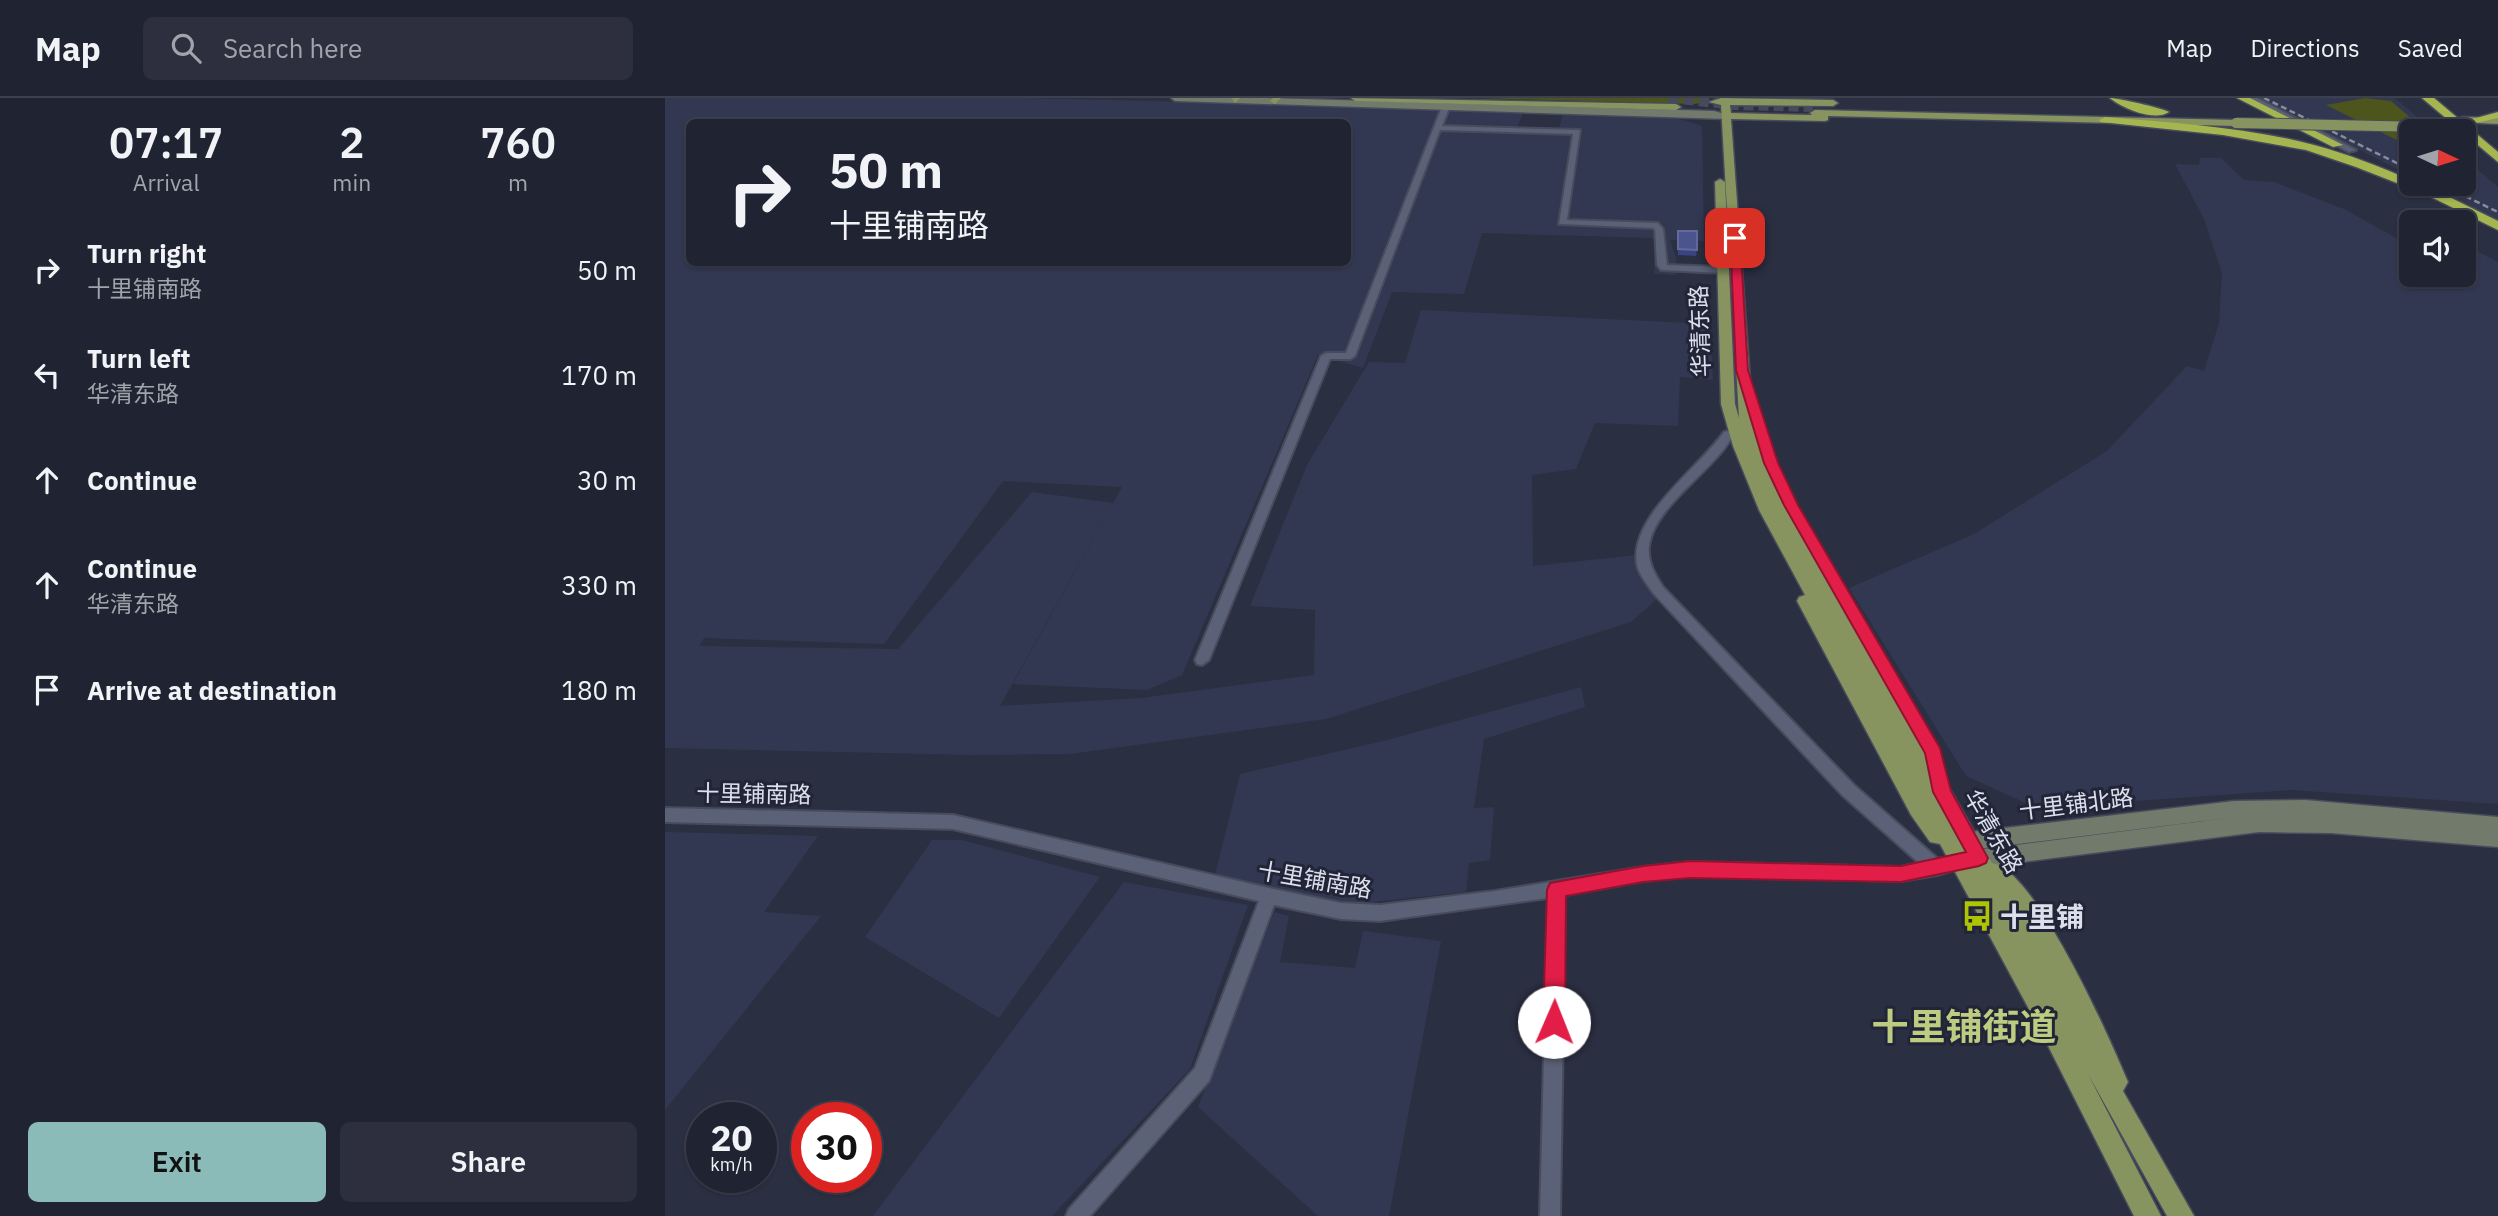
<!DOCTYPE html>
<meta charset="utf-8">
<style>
body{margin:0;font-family:"IBM Plex Sans","Noto Sans SC",sans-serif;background:#2d2f3e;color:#f1f3f6;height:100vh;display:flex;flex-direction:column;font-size:26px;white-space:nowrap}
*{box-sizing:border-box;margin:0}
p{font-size:23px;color:#a2a4ac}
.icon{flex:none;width:38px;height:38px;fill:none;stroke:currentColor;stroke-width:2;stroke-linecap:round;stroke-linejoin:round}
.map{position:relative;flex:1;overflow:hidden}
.sheet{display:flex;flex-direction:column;background:#202332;width:665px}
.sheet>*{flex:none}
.guide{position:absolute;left:21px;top:21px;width:665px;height:147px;border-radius:10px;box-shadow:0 2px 5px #0004,0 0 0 2px #3d404d;background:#202332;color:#f1f3f6;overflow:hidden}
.needle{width:46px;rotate:94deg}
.fabs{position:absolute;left:1734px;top:21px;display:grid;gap:14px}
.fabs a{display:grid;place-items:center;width:77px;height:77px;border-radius:10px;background:#202332;box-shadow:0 2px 5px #0004,0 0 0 2px #3d404d;font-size:35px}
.speed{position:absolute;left:21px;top:1004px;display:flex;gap:14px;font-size:35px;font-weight:700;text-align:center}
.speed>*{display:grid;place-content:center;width:91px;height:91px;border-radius:50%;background:#202332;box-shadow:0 2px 5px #0004,0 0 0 2px #3d404d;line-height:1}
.speed small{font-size:18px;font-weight:400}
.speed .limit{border:10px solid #d22;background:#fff;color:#111}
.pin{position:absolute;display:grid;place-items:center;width:60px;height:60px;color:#fff;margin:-30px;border-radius:14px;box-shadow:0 4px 10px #0006}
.me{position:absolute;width:77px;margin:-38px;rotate:1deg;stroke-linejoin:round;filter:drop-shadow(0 0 5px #0008)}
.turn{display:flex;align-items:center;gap:24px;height:147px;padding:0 28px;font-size:32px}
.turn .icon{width:91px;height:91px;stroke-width:2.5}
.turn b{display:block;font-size:49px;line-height:60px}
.eta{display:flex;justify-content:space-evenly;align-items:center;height:119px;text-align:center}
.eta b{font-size:42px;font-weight:600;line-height:49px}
.button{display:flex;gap:14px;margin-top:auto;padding:14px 28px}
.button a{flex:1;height:80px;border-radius:10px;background:#8bbbb9;color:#111;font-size:28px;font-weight:600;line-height:80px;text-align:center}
.button a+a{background:#2d2f3e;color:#f1f3f6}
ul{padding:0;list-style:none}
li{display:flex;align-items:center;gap:21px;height:105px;padding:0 28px}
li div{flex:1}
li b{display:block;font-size:26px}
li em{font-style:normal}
header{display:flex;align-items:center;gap:42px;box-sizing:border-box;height:98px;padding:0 35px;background:#202332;border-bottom:2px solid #3d404d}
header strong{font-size:33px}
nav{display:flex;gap:38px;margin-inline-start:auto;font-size:24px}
.search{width:490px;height:63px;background:#2d2f3e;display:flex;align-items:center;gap:18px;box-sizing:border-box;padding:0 24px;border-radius:10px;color:#a2a4ac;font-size:26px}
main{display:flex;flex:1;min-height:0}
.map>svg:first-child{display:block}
.built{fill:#323851;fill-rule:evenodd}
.green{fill:#4d551d}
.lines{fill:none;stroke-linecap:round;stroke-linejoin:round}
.primary-tunnel{stroke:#464a5c;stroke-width:10;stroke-dasharray:10 5;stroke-linecap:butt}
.street-casing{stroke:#474b5b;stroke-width:4}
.secondary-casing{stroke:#474b5b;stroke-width:3}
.primary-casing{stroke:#474b5b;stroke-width:3}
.highway-casing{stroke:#474b5b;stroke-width:3}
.street{fill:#5b6176;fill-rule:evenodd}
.secondary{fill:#717a6b;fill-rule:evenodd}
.primary{fill:#879460;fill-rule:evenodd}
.highway{fill:#a5b651;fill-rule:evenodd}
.rail{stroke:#888c9b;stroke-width:2.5;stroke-dasharray:6 3.5;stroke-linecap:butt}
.primary-bridge-casing{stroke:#474b5b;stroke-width:12;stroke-linecap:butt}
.primary-bridge{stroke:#879460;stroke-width:10}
.wall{fill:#3b4383}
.building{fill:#4c548e;stroke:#636a9d;stroke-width:2}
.route{fill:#e11d48;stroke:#92132f;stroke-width:2}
.labels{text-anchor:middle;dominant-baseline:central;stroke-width:6;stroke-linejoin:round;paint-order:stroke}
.street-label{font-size:23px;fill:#dce0ec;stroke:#212537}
.near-poi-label{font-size:28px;font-weight:bold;fill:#dce0ec;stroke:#212537;text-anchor:start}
.near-district-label{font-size:37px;font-weight:bold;fill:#bdcc80;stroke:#212537}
</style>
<header>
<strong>Map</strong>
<div class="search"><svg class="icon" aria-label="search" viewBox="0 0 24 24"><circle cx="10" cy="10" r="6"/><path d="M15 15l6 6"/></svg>Search here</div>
<nav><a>Map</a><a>Directions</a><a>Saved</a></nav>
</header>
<main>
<section class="sheet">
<div class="eta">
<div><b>07:17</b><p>Arrival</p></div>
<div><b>2</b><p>min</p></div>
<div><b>760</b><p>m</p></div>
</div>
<ul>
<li><svg class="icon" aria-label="right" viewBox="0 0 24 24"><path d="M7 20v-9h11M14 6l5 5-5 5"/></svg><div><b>Turn right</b><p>十里铺南路</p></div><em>50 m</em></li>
<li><svg class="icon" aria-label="left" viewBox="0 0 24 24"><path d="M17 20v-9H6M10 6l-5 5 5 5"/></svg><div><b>Turn left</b><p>华清东路</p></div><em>170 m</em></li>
<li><svg class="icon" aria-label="ahead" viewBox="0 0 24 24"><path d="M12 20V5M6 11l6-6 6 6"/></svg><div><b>Continue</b></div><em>30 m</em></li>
<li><svg class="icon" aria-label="ahead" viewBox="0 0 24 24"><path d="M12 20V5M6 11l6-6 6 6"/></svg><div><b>Continue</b><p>华清东路</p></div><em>330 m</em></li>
<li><svg class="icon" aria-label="arrive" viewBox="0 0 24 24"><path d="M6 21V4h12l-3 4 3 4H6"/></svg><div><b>Arrive at destination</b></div><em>180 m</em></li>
</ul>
<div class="button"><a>Exit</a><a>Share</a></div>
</section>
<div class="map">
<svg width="1833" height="1118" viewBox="0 0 1833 1118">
<rect width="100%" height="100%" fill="#2b2f42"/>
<path class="built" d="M0,0H364L646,7L859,14L852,29L826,27V29L894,31L898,15L1004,18L1037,28L1039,143L1005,142L1011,160V177L989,176L990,140L817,135L799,196L727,194L698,270L653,257L517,577L482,592L348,586L457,389L338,383L219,546L39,540L34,548L233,551L367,394L448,405L335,608L476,600L649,577L650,512L585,508L642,367L704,264L740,265L756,212L1045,226L1048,282L1015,279L1013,328L930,325L911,371L867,377L868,468L972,457L993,500L966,524L661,621L405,656L307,657L0,650ZM24,24H682V164H24Z
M1592,0H1730L1769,33H1746V78Z
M1535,60H1556L1579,82L1609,84L1679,111L1731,140L1746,141V177H1799V146L1833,164V706L1627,692L1372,710L1301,678L1184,490L1309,436L1442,353L1522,268L1539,273L1554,225L1557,175L1539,121L1510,66L1534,67Z
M1799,60L1833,89V122L1761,86H1799Z
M916,589L920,609L819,641L809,710L829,709L825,762L804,765L801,794L661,809L549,781L575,676L722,642Z
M0,734L153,738L99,814L156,818L0,1012Z
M267,742H297L435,779L334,920L200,839Z
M459,784L583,807L525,971L387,1118H208Z
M609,814L624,818L615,864L690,870L698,833L776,843L724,1118H653L533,1009Z"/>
<path class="green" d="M810,0H1041L1042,4L1029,6Z
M1700,0L1726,3L1761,33H1746V49L1661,7Z"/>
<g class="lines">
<path class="primary-tunnel" d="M1004,0L1070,7L1148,9"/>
<defs>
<path id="street" d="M1582,0H1592L1691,52L1684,54Z
M778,6L785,8L777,28L915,32L902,122L993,125L998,131L1002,167L1058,169L1063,172L1058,175L996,172L992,167L990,132L988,130L894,126L908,36L775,32L690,258L685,261H665L544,562L537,567L532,566L530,562L656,258L661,255H681Z
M1063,333L1069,336C1064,344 1059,352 1053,358C1032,383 988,415 984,448C982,464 990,476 998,489L1189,687L1273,761L1296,756L1302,758L1304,763L1302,768L1272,777L1236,783L1025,778L978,783L900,797L895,1118H875L883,800L715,823L676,821L609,807L544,983L425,1118H401L404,1111L530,970L594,803L288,731L0,724V710L288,717L604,790L676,805L715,807L830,793L978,769L1025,764L1236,769L1254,765L1177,697L988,495C983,487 974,477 972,467C963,419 1033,371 1059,334Z"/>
<path id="secondary" d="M506,0H601L1049,13L1067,18L1062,21L510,3Z
M1640,702L1833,719V749L1666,735L1594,734L1302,771L1295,768L1289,757L1298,737L1305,734L1569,703ZM1571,719L1311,752L1312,751Z"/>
<path id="primary" d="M567,0H575L570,5Z
M608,0H616L610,6L605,3Z
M686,0L1011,6L1016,9L1011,12L690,3Z
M1056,0L1168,2L1173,5L1168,8L1065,7L1066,15L1147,17L1145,15L1150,12L1571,22L1576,25L1571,28L1163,18V22L1160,23L1066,21L1088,323L1108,381L1327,765C1370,771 1446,943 1463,984L1458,993L1529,1118H1502L1423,976L1496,1118H1469L1372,926L1275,746L1265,744L1246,717L1132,503L1134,499L1140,497L1094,412L1068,348L1056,306L1050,84L1055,81L1060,84L1070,306L1074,320L1056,7L1044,4Z
M1798,19L1833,20V26L1795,24V20Z"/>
<path id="highway" d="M1445,0C1453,0 1497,10 1504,14C1489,24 1457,10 1445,0Z
M1572,0H1585L1678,47L1668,49Z
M1757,0H1769L1833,54V64Z
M1833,14V20L1806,26L1800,23Z
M1440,19C1510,25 1581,29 1649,47C1683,56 1715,69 1746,82V86H1758L1833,123V132L1760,96L1691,69L1641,52L1558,37L1436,24L1434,22Z"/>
</defs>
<use href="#street" class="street-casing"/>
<use href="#secondary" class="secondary-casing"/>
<use href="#primary" class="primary-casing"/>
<use href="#highway" class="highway-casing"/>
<use href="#street" class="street"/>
<use href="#secondary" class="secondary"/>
<use href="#primary" class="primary"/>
<use href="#highway" class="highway"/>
<path class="rail" d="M1599,0L1746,72
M1775,86L1833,114"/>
<defs>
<path id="primary-bridge" d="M1571,25L1807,30"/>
</defs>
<use href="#primary-bridge" class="primary-bridge-casing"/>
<use href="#primary-bridge" class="primary-bridge"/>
</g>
<path class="wall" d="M1013,133L1032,152L1031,158L1013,157Z"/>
<path class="building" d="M1013,133H1032V152L1013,151Z"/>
<path class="route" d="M1070,137L1075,140L1083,272L1113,365L1133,407L1275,650L1286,693L1323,760L1321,765L1314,768L1236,784L1025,780L978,784L901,798L900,924L896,932L889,935L882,932L878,924L882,792L885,785L978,768L1025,763L1236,768L1301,754L1268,694L1260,655L1119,407L1099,365L1071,272L1065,140Z"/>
<defs>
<symbol id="bus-bare" viewBox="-9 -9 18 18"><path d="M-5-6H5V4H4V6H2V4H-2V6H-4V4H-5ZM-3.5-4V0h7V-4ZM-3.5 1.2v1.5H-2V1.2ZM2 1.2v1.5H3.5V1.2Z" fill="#afc504" stroke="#212537" stroke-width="2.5" paint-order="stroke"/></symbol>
</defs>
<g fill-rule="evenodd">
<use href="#bus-bare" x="1290" y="796" width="44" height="44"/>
</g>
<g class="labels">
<g class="street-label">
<text transform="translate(1034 233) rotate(-92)">华清东路</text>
<text transform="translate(89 695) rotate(1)">十里铺南路</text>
<text transform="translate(1411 705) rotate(-7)">十里铺北路</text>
<text transform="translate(1329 733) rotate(60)">华清东路</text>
<text transform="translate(650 781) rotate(10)">十里铺南路</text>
</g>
<g class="near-poi-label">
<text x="1335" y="818">十里铺</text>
</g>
<g class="near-district-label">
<text x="1299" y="928">十里铺街道</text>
</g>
</g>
</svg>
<div class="fabs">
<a><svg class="needle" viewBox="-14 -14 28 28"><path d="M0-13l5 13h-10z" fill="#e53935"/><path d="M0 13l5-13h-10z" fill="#a2a4ac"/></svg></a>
<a><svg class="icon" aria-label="sound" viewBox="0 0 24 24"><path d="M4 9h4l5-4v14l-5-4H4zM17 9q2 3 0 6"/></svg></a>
</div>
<div class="speed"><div>20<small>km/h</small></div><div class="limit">30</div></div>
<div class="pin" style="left:1070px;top:140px;background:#d93025"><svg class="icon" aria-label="arrive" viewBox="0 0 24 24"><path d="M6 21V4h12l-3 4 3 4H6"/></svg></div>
<svg class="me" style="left:889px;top:924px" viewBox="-20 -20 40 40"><circle r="19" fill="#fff"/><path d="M0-13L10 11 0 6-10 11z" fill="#e11d48"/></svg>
<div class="guide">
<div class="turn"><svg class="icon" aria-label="right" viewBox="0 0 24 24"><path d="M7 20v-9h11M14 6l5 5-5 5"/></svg><div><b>50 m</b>十里铺南路</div></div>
</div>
</div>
</main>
